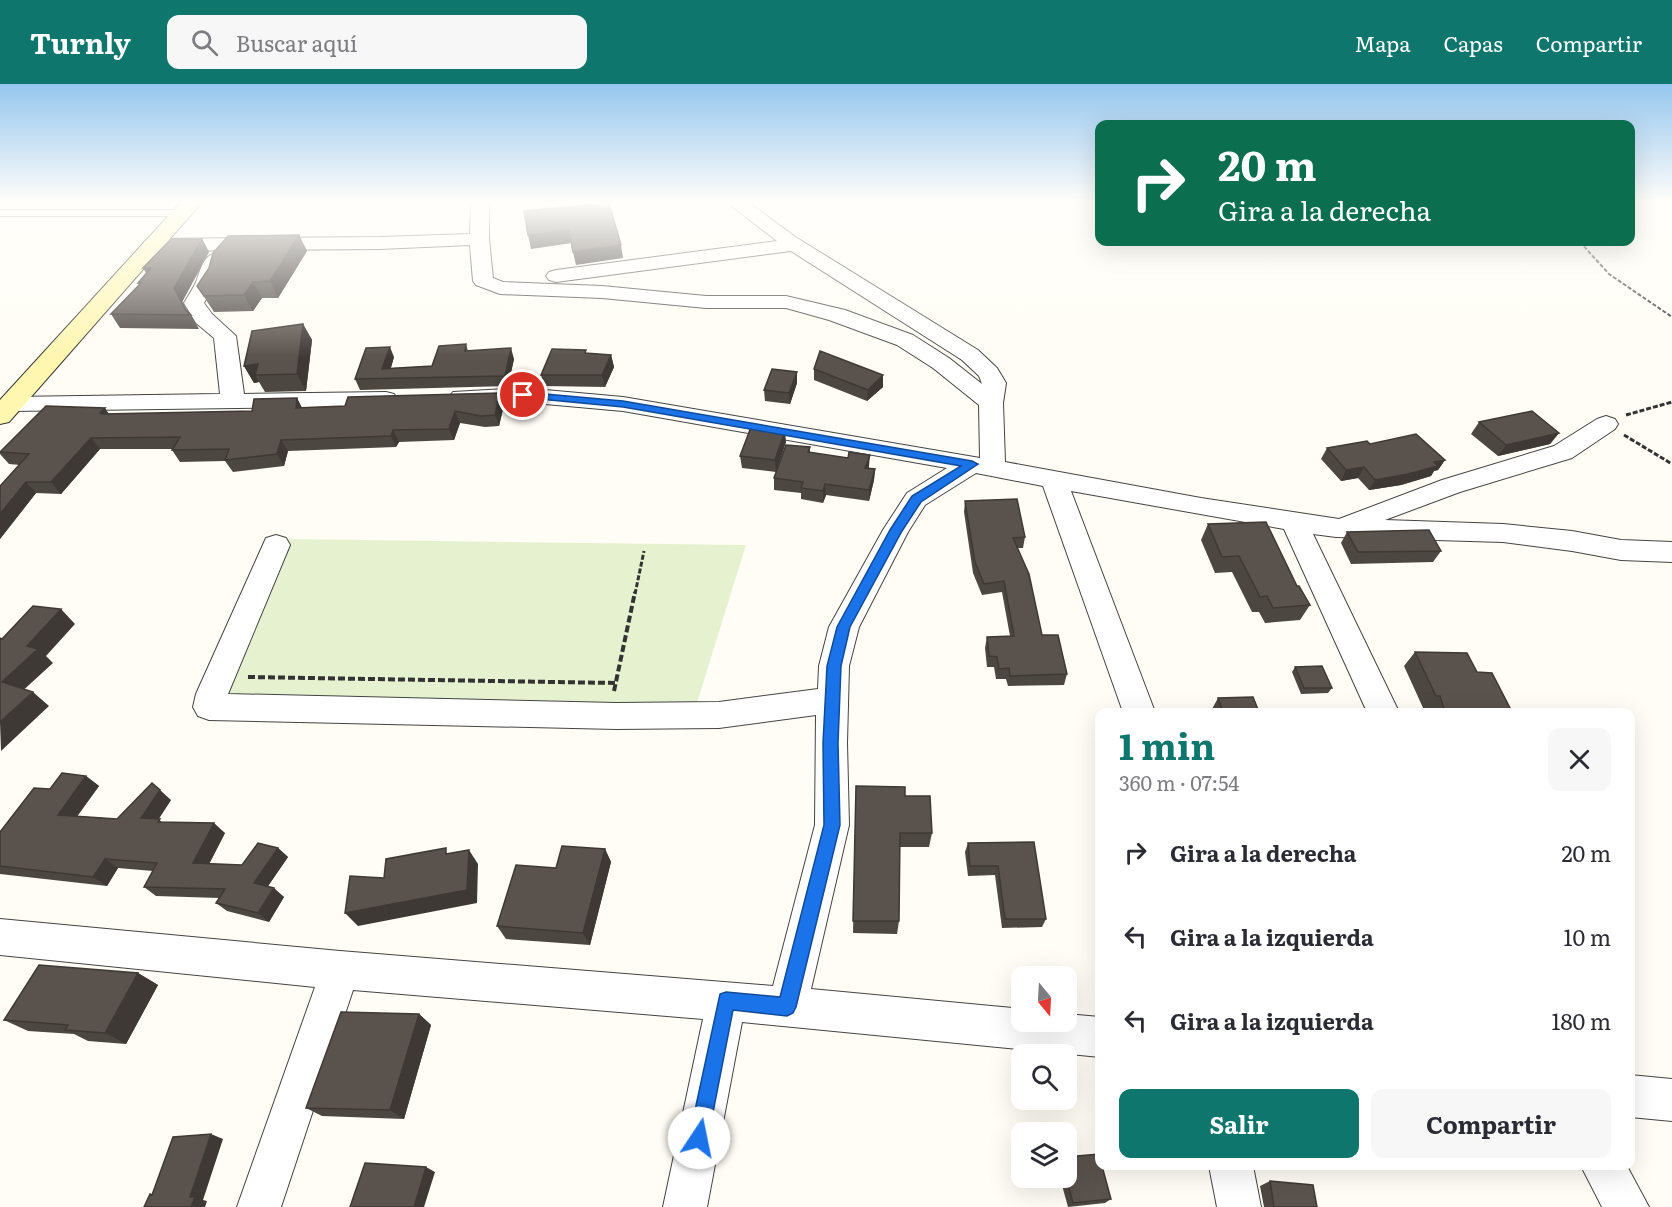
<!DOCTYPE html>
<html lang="es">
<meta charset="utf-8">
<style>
body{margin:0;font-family:Literata,serif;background:#f7f7f7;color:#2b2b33;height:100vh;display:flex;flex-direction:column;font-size:22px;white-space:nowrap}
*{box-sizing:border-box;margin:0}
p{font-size:20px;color:#7c7c81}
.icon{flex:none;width:33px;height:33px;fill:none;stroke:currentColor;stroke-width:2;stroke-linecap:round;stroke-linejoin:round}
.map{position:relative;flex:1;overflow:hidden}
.panel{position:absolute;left:1095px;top:624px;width:540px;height:462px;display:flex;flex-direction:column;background:#fff;border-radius:12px;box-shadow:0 6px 24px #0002}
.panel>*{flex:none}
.top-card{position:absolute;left:1095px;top:36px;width:540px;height:126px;border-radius:12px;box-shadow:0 6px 24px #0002;background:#0b6e4f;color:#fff;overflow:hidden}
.needle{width:39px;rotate:162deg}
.controls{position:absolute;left:1011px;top:882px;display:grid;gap:12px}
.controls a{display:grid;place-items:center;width:66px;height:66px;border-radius:12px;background:#fff;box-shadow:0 6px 24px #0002;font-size:30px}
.pin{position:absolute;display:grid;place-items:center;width:51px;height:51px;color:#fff;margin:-26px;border:3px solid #fff;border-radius:50%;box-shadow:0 2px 6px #0007}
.me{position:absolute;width:66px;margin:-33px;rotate:11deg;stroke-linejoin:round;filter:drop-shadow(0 0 4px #0008)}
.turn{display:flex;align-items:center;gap:21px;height:126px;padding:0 24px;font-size:27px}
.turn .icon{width:78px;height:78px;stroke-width:2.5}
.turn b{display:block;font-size:42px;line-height:51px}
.round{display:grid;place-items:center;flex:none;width:63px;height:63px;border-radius:12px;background:#f7f7f7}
.head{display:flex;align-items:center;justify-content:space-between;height:102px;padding:0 24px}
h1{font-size:36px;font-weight:700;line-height:45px;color:#0f766e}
.button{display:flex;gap:12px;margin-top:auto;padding:12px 24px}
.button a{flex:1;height:69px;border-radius:12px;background:#0f766e;color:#fff;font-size:24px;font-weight:700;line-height:69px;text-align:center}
.button a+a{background:#f7f7f7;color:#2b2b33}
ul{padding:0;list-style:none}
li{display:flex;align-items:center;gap:18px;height:84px;padding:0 24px}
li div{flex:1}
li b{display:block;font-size:22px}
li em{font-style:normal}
header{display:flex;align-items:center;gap:36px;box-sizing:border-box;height:84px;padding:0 30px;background:#0f766e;color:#fff}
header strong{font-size:28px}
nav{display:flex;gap:33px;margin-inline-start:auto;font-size:21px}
.search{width:420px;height:54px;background:#f7f7f7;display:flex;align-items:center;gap:15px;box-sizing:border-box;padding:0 21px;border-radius:12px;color:#7c7c81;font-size:22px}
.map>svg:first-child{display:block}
.pitch{fill:#e6f2cf}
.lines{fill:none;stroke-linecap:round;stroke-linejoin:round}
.service-casing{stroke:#444;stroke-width:2}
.minor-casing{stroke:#444;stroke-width:2}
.secondary-casing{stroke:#333;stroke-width:2}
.path-far2{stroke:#333;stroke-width:2;stroke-dasharray:4 2;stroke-linecap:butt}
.path-far1{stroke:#333;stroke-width:3;stroke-dasharray:5 2;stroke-linecap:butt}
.path{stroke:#333;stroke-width:4;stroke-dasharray:7 3;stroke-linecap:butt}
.service{fill:#fff;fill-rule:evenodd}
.minor{fill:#fff;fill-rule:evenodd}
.secondary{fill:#fff6b0;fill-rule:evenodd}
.wall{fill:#4d4742}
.shaded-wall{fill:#3f3936}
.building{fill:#5a524d;stroke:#3f3936;stroke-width:1.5}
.route{fill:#1a73e8;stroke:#114b97;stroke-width:1.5}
</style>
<header>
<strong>Turnly</strong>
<div class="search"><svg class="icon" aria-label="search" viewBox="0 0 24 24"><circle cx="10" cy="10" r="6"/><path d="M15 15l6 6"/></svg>Buscar aquí</div>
<nav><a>Mapa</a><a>Capas</a><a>Compartir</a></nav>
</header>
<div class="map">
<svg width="1672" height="1123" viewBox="0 0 1672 1123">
<rect width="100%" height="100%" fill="#fffdf5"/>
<path class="pitch" d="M289,455L746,461L696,622L227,612Z"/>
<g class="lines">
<defs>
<path id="service" d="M0,126H182L187,129L182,132H0Z"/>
<path id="minor" d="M471,117H489V155L493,194L503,198L602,202L706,212H786L845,226L913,251L949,274L982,300L979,292L962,276L791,167L556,198L549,196L546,192L549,188L556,186L777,157L725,117H746L797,154L978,266L997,284L1006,299L1003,319L1005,378L1201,414L1339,435L1442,396L1554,362L1597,335L1606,332L1615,335L1618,340L1615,345L1572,374L1460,408L1385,436L1503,440L1572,447L1621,456L1672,458V478L1621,476L1572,467L1503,458L1336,453L1313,450L1399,628H1367L1284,445L1071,407L1155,628H1123L1043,402L976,389L925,421L908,448L859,543L849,582L847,659L849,741L811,905L1022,925V938H1066V930L1100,933V973L742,938L707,1123H663L703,935L353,906L281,1123H237L315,903L0,871V835L340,867L773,902L815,741L816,631L719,644L616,645L209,636L198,632L193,623L196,610L266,454L276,451L286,454L290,461L228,610L616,619L719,618L818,605L819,582L829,543L883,446L907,409L947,384L623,327L523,318L461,320L453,318L449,313L453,308L523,304L623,313L980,374L979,321L933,284L897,261L829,236L786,224H706L602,214L500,210L476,201L473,197L470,161L380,165L152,167L145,165L142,161L145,157L152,155L380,153L470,150Z
M218,168L225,170L228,174C218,188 213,204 204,219L212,230L236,252L244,310L386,308L394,310L398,315L394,320L386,322L11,327L3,325L0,319L3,315L11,313L220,310L214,254L196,239L184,219C188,212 193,205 196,198C201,185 202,172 218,168Z
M1630,991L1672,995V1037L1630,1033Z
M1209,1082H1253L1261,1123H1217Z
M1581,1082H1627L1649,1123H1602Z"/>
<path id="secondary" d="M182,117H203L9,338L0,340V316Z"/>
</defs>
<use href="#service" class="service-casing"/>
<use href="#minor" class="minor-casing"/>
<use href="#secondary" class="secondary-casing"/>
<path class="path-far2" d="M1580,158L1609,190L1672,233"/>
<path class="path-far1" d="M1626,331L1672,318
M1624,351L1672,380
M635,510L644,467"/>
<path class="path" d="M248,593L616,599
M614,607L635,508"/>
<use href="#service" class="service"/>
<use href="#minor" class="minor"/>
<use href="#secondary" class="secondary"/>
</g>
<path class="wall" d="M299,151L307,167L278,214H262L253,227L214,228L197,202Z
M202,155L209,168L182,218L187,228L191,231L199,245L120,244L111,230L139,201L138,199L146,189L143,184Z
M303,240L312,256L306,307L265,308L259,298L254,299L244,282Z
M466,260L468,267L514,275L508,302L360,306L355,295L394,273L391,284L432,282Z
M587,269L611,271L614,283L605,303L544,302L541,291Z
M814,285L883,303L867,317L814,296Z
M797,288V299L790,320L765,317L764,306Z
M500,309L504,321L499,342L485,343L460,339L454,356L399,358L396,363L288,367L284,382L233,388L225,377L180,378L172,366L173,365H100L61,410L36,409L0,455V402L20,381L9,380L0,370V368L109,330L252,327L297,314L302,324L345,322Z
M1479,338L1559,349L1550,360L1498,372L1471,350Z
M786,358L776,388L742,384L740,372Z
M1370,360L1445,376L1438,386L1434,387L1431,392L1401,401L1369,406L1358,394L1341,397L1321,375L1327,364Z
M810,363V368L869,382V384L875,385L874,396L869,417L826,411L823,419L801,415V409L774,406V394Z
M965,417L1025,453L1023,464H1018L1042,551L1067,590L1064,601L1008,602L1006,595H996L994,583H987L985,564L987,553L1010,552L1002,508L982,511L973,489L964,428Z
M1208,440L1297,502L1310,521L1300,536L1265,539L1259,528H1252L1232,488L1215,489L1201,456Z
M1347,448L1441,467L1433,478L1351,480L1341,459Z
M1415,568L1477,588L1511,626L1508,628H1428V626H1424L1404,582Z
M1295,583L1332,604L1328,609L1301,610L1292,588Z
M1218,614L1259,628H1213L1212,625Z
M86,692L99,702L77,732L117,735L171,716L158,735L162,738L225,749L209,780L242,781L278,764L288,773L268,802L284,813L269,838L227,827L216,819L219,814L156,812L144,803L153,787L118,784L107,802L0,790V748L50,705Z
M856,702L905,712L932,749L929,763H900L899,837L897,850L853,849Z
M1034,758L1046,835L1042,843L1002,844L995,791L968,792L965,768L968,759Z
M605,765L611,778L590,861L506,855L497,842Z
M138,889L158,901L126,960L88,957L74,950L28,947L4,936Z
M419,930L431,941L404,1035L322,1032L306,1024Z
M1060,1094H1066L1111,1115L1105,1119L1068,1123Z
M1270,1097L1317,1123H1264L1260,1102Z"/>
<path class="shaded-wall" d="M569,146L572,159L531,165L528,151Z
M299,151L307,167L278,214L270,197Z
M202,155L209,168L182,218L188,231L174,204Z
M621,161L623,174L576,181L573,168Z
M253,198L262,214L253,227L244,211Z
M303,240L312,256L306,307L297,290Z
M390,263L394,273L387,296L382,285Z
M511,264L514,275L508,302L505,292Z
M611,271L614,283L605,303L602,291Z
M258,280L255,291L259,298L254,299L244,282Z
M797,288V299L790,320L789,309Z
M883,291V303L867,317L868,306Z
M500,309L504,321L499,342L495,331Z
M297,314L303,326L296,324Z
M105,324L113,336L100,329Z
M455,327L460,339L454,356L449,345Z
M393,346L399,358L396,363L391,352Z
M785,347L786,358L776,388L775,376Z
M1559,349L1550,360L1498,372L1506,361Z
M91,354L100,365L61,410L51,398Z
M281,356L288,367L284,382L277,370Z
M870,371L869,382L865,395V384Z
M1445,376L1438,386L1434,387L1431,392L1401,401L1369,406L1375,396Z
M1364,383L1358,394L1341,397L1346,386Z
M875,385L874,396L869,417V406Z
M26,398L36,409L0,455V430Z
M825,400L826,411L823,419V407Z
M61,525L75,540L46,572L53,579L18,611L2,598L27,562Z
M33,608L49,622L1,667L0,638Z
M86,692L99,702L71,741L58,731Z
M160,706L171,716L153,744L141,734Z
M214,739L225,749L205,788L193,779Z
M278,764L288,773L264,808L254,799Z
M605,765L611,778L590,861L583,849Z
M469,766L478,780L477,819L358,842L345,829Z
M105,775L118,784L107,802L93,793Z
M274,804L284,813L269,838L258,829Z
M138,889L158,901L126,960L105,949Z
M419,930L431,941L404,1035L390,1026Z
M211,1050L223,1055L203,1116L207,1117L205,1123H191L190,1113Z
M426,1083L435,1088L424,1123H414Z"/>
<path class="building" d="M609,119L621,161L573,168L569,146L528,151L524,127Z
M299,151L270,197L253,198L244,211L204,212L197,202L209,184L213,169L228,152Z
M171,155H202L174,204L186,226L191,231L111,230L141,199H138L151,184H143Z
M303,240L297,290L255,291L258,280L244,282L252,247Z
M466,260L465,267L511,264L505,292L355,295L366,264L390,263L382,285L432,282L439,262Z
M552,265L586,266L585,269L611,271L602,291H541Z
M820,267L883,291L868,306L814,285Z
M772,285L797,288L789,309L764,306Z
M500,309L495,331L481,332L455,327L449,345L393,346L391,352L281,356L277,370L225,376L229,365L172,366L180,353L91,354L51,398H26L0,430V402L29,370L0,368L46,322L105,324L100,329L102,330L252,327L254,315L297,314L296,324L345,322L348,313Z
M1532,327L1559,349L1506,361L1479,338Z
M751,343L785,347L775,376L740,372Z
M1416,350L1445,376L1434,378L1438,382L1408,390L1375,396L1364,383L1346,386L1327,364L1367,357L1370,360Z
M786,361L810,363L808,368L848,374L849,368L870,371L865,384L875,385L869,406L825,400L823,407L801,404L803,398L774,394Z
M1017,415L1025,453L1013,454L1029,490L1042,551H1058L1067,590L1010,592L1009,584L999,585L997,573L989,572L987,553L1014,552L1004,497L984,500L975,478L965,417Z
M1266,438L1297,502H1299L1310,521L1273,524L1267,512L1260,513L1239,472L1222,473L1208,440Z
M1429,446L1441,467L1358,468L1347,448Z
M33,522L61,525L27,562L38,565L2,598L33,608L0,638V554L2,555Z
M1415,568L1467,569L1477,588L1492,589L1511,626L1472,625L1474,628H1445L1440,612H1436Z
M1322,582L1332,604H1304L1295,583Z
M1253,613L1259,628H1223L1218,614Z
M62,689L86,692L58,731L117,735L152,699L160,706L141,734L160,735L158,738L214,739L193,779L242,781L258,759L278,764L254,799L274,804L258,829L216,819L225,805L144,803L157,779L105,775L93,793L0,782V748L34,704L50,705Z
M856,702L905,703V712H930L932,749H900L899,837H853Z
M1034,758L1046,835H1005L998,782H970L968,759Z
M562,762L605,765L583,849L497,842L516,781L556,784Z
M446,764V770L469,766L467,806L345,829L350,792L384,794L386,775Z
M39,881L138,889L105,949L65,946L68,941L4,936Z
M341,928L419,930L390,1026L306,1024Z
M211,1050L190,1113H195L191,1123H144L150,1110L152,1111L173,1053Z
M1099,1070L1100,1082H1102L1111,1115L1073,1119L1066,1093V1073Z
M365,1079L426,1083L414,1123H350Z
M1270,1097L1313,1101L1317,1123H1274Z"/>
<linearGradient id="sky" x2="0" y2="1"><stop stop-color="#95c6ee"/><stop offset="0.43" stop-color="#fffefa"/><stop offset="1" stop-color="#fffefa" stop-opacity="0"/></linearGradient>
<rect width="1672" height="274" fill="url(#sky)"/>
<path class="route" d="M523,308L623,317L972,377L978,380L921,418L902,447L850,543L841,582L838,659L840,741L796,923L793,929L787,932L733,926L708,1054L706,1061L699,1064L692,1061L689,1054L720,910L726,908L780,913L824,741L823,659L827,582L837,543L890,446L912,412L961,382L623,323L519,313V309Z"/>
</svg>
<div class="controls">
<a><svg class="needle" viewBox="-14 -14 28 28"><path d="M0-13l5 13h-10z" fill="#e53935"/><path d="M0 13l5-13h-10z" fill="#7c7c81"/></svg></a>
<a><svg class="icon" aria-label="search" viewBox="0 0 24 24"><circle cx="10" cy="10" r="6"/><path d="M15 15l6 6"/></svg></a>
<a><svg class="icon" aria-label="layers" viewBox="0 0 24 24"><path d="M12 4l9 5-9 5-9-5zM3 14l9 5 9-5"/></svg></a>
</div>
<div class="pin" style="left:523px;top:311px;background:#d93025"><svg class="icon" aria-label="arrive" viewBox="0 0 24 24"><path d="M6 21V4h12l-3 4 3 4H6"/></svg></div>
<svg class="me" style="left:699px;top:1054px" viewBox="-20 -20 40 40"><circle r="19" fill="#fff"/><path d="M0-13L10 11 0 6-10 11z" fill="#1a73e8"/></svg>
<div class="top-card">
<div class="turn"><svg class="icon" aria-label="right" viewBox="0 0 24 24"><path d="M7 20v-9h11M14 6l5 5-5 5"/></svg><div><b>20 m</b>Gira a la derecha</div></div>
</div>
<section class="panel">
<div class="head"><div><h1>1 min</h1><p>360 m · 07:54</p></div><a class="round"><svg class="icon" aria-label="close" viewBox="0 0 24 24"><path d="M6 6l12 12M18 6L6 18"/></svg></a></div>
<ul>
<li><svg class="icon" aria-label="right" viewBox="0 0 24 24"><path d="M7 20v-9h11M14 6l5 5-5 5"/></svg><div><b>Gira a la derecha</b></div><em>20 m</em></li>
<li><svg class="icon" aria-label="left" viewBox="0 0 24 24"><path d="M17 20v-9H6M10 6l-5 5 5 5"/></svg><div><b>Gira a la izquierda</b></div><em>10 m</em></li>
<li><svg class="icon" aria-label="left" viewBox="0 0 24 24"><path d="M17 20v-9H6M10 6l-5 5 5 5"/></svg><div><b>Gira a la izquierda</b></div><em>180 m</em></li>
</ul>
<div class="button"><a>Salir</a><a>Compartir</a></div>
</section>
</div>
